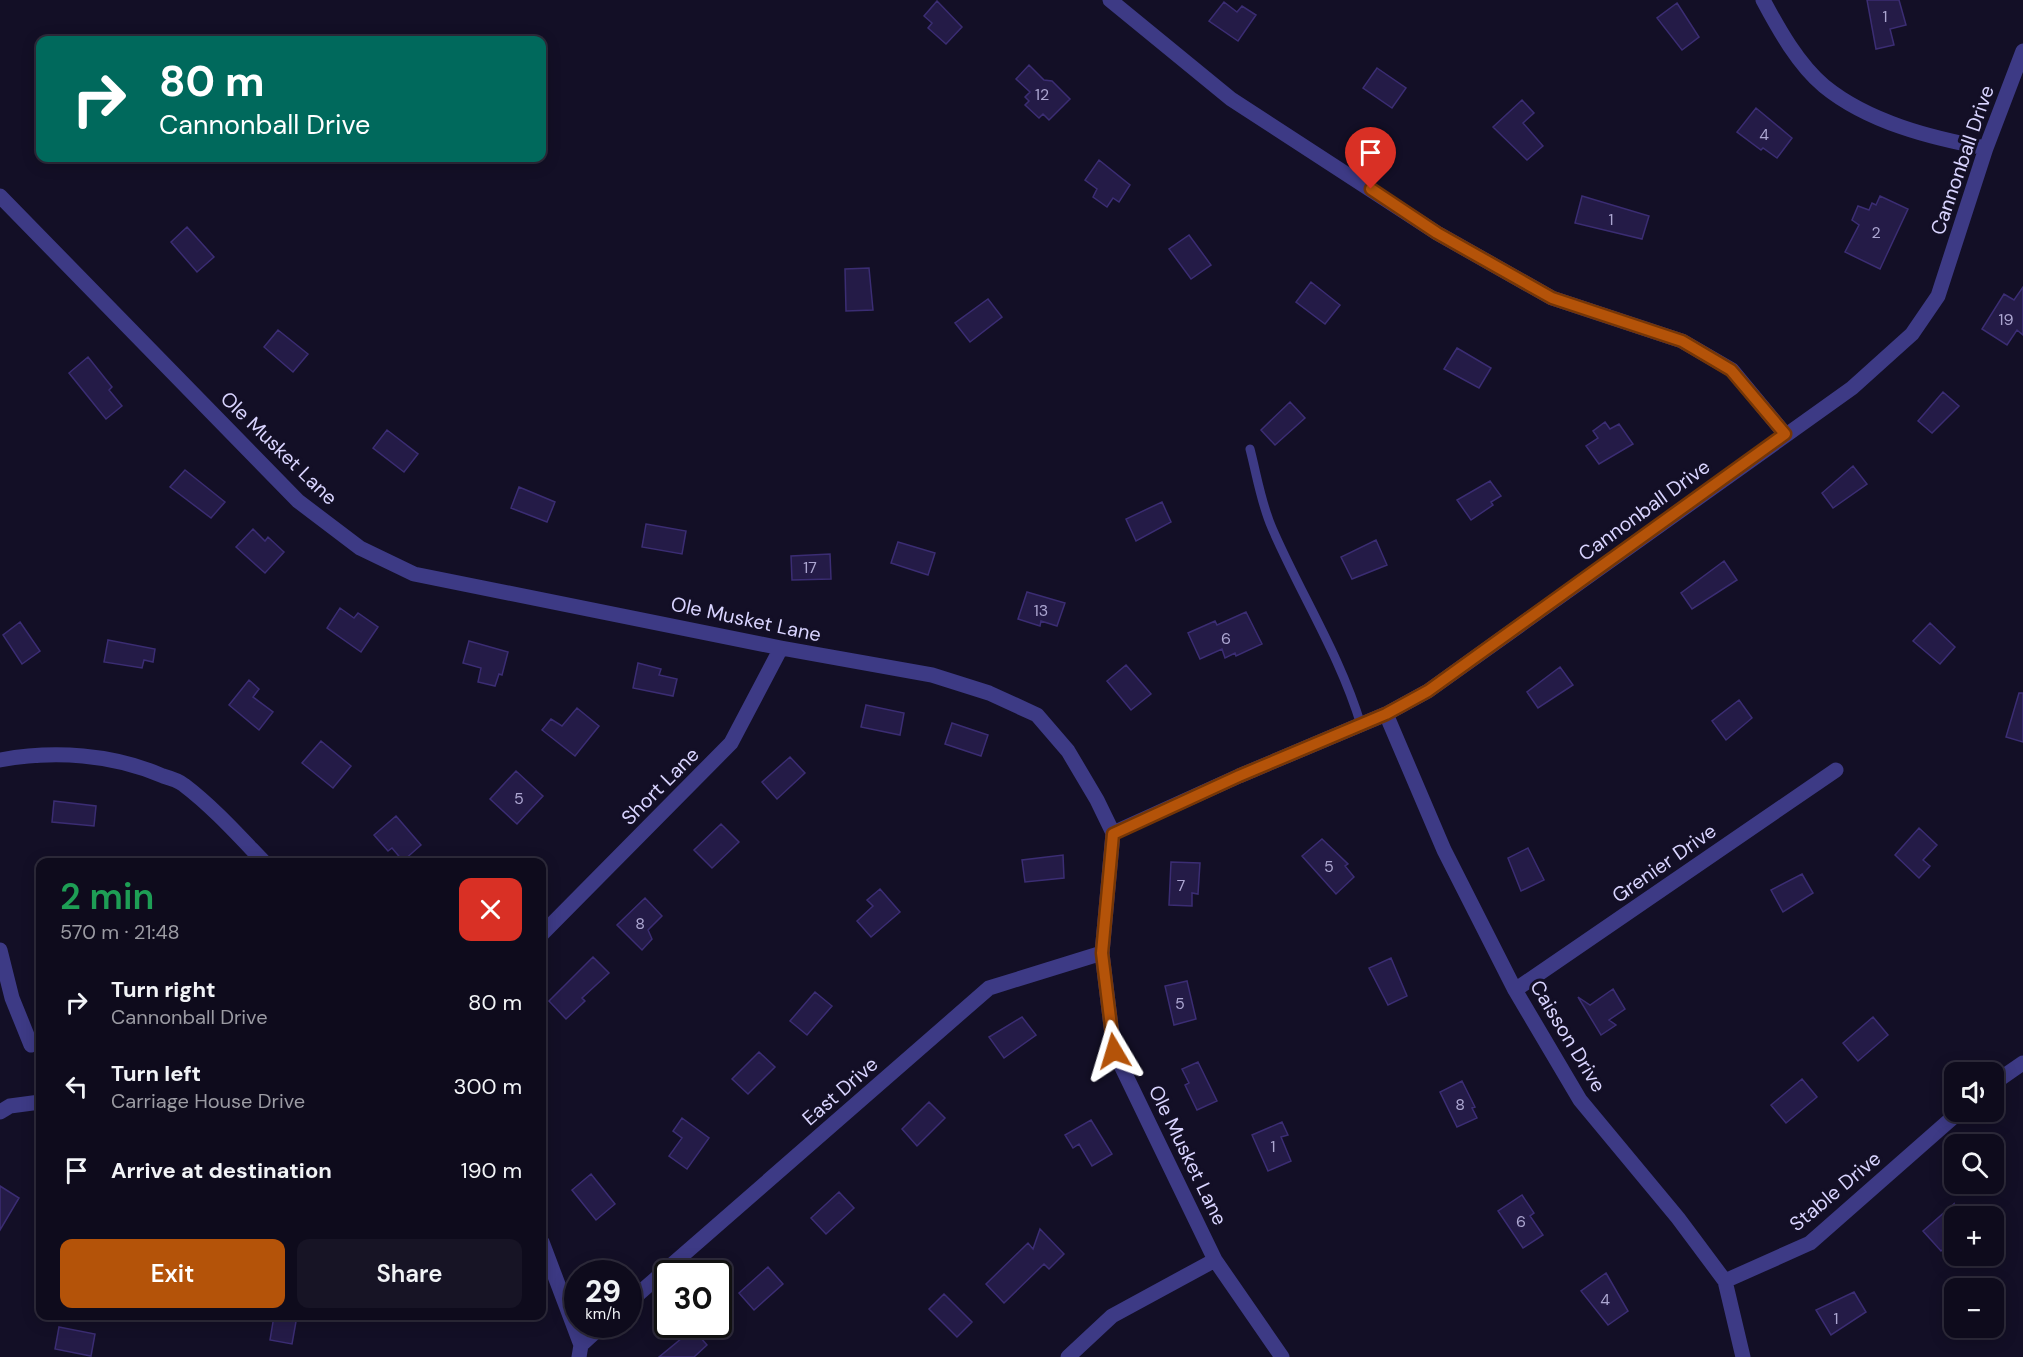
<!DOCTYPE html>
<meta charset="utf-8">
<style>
body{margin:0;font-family:"DM Sans",sans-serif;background:#171425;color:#f1f3f6;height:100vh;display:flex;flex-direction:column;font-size:22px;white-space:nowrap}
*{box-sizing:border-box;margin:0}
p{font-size:20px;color:#9b9ba3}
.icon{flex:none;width:33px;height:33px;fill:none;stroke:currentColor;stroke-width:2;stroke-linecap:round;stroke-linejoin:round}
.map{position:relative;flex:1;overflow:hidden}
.side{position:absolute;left:36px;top:858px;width:510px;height:462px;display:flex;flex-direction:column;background:#0e0b1c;border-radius:12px;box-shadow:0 3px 15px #0003,0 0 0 2px #2e2b3b}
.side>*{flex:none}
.top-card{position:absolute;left:36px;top:36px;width:510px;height:126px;border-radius:12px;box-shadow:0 3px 15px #0003,0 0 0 2px #2e2b3b;background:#00695c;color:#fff;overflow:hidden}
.controls{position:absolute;left:1944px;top:1062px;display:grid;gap:12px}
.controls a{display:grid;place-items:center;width:60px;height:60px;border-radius:12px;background:#0e0b1c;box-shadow:0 3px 15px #0003,0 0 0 2px #2e2b3b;font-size:30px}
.speed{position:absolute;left:564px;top:1260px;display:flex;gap:12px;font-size:30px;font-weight:700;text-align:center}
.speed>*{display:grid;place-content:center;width:78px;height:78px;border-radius:50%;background:#0e0b1c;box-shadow:0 3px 15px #0003,0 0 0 2px #2e2b3b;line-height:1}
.speed small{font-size:15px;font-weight:400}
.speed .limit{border:3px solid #111;border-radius:9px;background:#fff;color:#111}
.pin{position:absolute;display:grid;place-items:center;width:51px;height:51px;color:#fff;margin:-62px -26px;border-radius:50% 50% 50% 0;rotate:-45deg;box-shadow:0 0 6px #0007}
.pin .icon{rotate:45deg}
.me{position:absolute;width:66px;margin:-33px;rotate:353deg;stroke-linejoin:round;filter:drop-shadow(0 0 4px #0008)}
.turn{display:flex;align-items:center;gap:21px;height:126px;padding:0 24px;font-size:27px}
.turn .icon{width:78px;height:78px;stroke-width:2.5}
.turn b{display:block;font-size:42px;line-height:51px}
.round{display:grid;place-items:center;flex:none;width:63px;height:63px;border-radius:12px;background:#171425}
.summary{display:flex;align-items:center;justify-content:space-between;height:102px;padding:0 24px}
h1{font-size:36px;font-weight:600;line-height:45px;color:#1e9e55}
.action{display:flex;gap:12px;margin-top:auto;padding:12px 24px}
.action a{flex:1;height:69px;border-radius:12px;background:#b45309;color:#fff;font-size:24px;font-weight:600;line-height:69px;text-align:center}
.action a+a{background:#171425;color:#f1f3f6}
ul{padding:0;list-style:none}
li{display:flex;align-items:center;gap:18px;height:84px;padding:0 24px}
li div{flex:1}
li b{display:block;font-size:22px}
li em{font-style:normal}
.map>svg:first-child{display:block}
.building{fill:#241b47;stroke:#3b2d73;stroke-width:1.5}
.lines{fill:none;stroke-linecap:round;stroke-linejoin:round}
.lane{stroke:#3d3a85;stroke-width:9}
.street{stroke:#3d3a85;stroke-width:15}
.route-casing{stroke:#753606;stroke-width:15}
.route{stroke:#b45309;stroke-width:10}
.labels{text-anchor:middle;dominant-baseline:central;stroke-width:6;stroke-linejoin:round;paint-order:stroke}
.number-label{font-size:16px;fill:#aca6d1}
.street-label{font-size:20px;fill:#d9d4ff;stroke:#130f26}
</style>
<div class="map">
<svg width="2023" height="1357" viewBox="0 0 2023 1357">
<rect width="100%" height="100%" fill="#130f26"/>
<path class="building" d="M1867,0H1899L1906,25L1890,29L1894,45L1876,49Z
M937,1L962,27L946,44L928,28L932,23L924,16Z
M1224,2L1237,12L1242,6L1256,15L1238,41L1209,21Z
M1677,3L1699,37L1682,50L1657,18Z
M1029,65L1044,80L1052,81L1070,99L1049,120L1043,114L1039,118L1025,105L1029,101L1025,97L1030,92L1016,79Z
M1377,68L1406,88L1392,108L1363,88Z
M1522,100L1534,113L1523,123L1543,146L1527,160L1493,127Z
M1756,108L1792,138L1777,158L1763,148L1761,150L1737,132Z
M1099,160L1130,185L1119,202L1113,198L1107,207L1093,197L1097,189L1085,180Z
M1582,196L1649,216L1642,239L1575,223Z
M1880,196L1908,209L1880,269L1845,252L1859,225L1852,220L1858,206L1869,210L1872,203L1876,205Z
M187,227L214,257L197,272L171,242Z
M1189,235L1211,265L1191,279L1169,249Z
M869,268L873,310L846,311L845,269Z
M1311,282L1340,305L1325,324L1296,302Z
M2023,287V335L2017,330L2007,345L1982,329L2004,294L2014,300Z
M988,299L1002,317L970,342L955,323Z
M278,330L308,354L293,372L264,347Z
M1457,348L1491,368L1479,388L1444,369Z
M88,357L112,387L109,390L122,406L106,419L69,373Z
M1943,392L1959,406L1932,433L1918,421Z
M1290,402L1305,418L1275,445L1261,430Z
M1605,422L1610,429L1619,424L1633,444L1599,464L1586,446L1598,438L1593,431Z
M387,430L418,454L404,472L373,448Z
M1853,466L1867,484L1833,508L1822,493Z
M185,470L225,502L211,518L170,487Z
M1490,481L1501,496L1491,502L1493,505L1471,520L1457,500Z
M519,487L555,502L547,522L511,508Z
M1162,502L1171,522L1136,541L1126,519Z
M646,524L686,531L682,554L642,547Z
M253,529L265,541L268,537L284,552L265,573L236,547Z
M1376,540L1387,565L1352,579L1341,557Z
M898,542L935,553L928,575L891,563Z
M830,554L831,579L792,580L791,556Z
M1724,561L1737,580L1692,609L1681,593Z
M1027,592L1065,603L1057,626L1041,621L1040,626L1018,619Z
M340,608L354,618L358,613L378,627L361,652L327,628Z
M1246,612L1262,644L1236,656L1235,653L1225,658L1222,649L1200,659L1188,633L1215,621L1217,625Z
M20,622L40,651L22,664L3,635Z
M1930,623L1955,647L1940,664L1913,641Z
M108,640L155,649L153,662L144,660L142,668L104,662Z
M469,641L508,652L502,675L499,674L495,686L478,682L481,668L463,663Z
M638,663L661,669L659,675L677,679L673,696L633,688Z
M1126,665L1151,694L1131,710L1107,681Z
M1560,667L1573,685L1538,708L1527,692Z
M249,680L259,689L253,697L273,712L259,730L229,705Z
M2019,693H2023V742L2006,737Z
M1739,700L1752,718L1726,740L1712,721Z
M866,705L904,713L900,735L861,727Z
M577,708L599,726L575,756L542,730L551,719L562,726Z
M952,723L988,735L981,756L945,744Z
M321,741L351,766L333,788L302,763Z
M790,757L805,773L777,799L762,782Z
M516,771L543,796L517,824L490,799Z
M54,801L96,806L94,826L52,822Z
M396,816L421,845L403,861L392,848L388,851L374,835Z
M721,824L739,842L712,868L694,850Z
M1919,828L1937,845L1923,860L1930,866L1919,878L1895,855Z
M1322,839L1348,864L1345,866L1354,877L1336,894L1302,856Z
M1528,848L1544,880L1521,891L1508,858Z
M1063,855L1064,878L1025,882L1022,860Z
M1171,862L1200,863L1198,894L1192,893V906L1169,905Z
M1802,874L1813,893L1783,912L1771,890Z
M880,889L900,912L871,937L857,921L873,906L867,900Z
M645,898L662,916L648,930L652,939L642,950L617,925Z
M593,957L609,973L582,998L585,1001L566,1019L549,1001Z
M1391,958L1407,996L1388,1005L1369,968Z
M1187,981L1196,1019L1174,1025L1165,986Z
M1613,989L1625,1009L1609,1020L1616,1025L1601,1035L1578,997L1590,1005Z
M815,992L832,1006L807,1035L790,1021Z
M1022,1017L1036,1035L1004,1058L989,1037Z
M1873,1017L1888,1035L1858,1061L1843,1043Z
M759,1052L775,1067L748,1094L732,1079Z
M1198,1062L1217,1101L1197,1110L1185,1085L1189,1083L1182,1069Z
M1802,1079L1817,1097L1786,1123L1771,1105Z
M1462,1081L1475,1107L1472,1108L1477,1118L1457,1127L1440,1092Z
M929,1102L945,1118L917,1146L902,1129Z
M682,1118L709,1138L687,1169L669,1156L682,1138L673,1131Z
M1091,1120L1112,1154L1092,1166L1079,1144L1073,1148L1065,1135Z
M1282,1122L1288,1135L1281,1137L1291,1161L1268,1171L1252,1135Z
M591,1174L615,1204L596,1220L572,1190Z
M0,1186L19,1198L0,1230Z
M839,1192L854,1208L826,1234L811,1218Z
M1522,1195L1534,1213L1530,1216L1543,1235L1523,1248L1498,1211Z
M1954,1204V1239L1941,1251L1923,1231Z
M1040,1229L1064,1254L1049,1269L1044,1264L1004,1303L986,1284L1028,1243L1033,1249Z
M768,1267L783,1284L754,1310L739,1293Z
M1606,1273L1628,1311L1608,1325L1581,1291Z
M1854,1292L1866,1312L1831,1335L1816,1310Z
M944,1294L972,1322L957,1337L929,1309Z
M274,1316H297L292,1344L270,1340Z
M59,1327L95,1334L91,1356L55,1349Z
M693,1329L707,1345L694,1357H659Z"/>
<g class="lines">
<path class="lane" d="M1250,449C1257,476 1261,503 1272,528C1301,595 1340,655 1361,725"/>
<path class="street" d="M1110,0L1231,99L1437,233L1552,298L1682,341L1732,370L1785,434
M1763,0C1779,30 1798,64 1824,86C1868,122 1931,138 1986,148
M0,196L298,501L360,548L414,574L781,648L932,675L989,693L1037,715L1068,751L1097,800L1113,833L1102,953L1114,1051L1215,1260
M1386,714L1444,850L1515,990L1580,1100L1678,1218L1725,1281L1743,1357
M0,760C54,750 113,754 163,776C170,778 179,781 184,785C213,807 239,836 264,862
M1113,833L1239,776L1386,714L1428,691L1852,388L1912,334L1938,296L1986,148L2023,51
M542,934L731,743L781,648
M0,950L12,998L31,1045
M1515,990L1836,770
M1994,1083L2023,1063
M0,1112L10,1106L40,1102
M542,1242L581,1345L579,1357
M1725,1281L1810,1243L1959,1112
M628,1303L989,988L1102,953
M581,1345L604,1324
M1068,1357L1112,1316L1215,1260L1282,1357"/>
</g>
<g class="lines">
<defs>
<path id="route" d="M1114,1051L1102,953L1113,834L1239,776L1386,714L1428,691L1785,434L1731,370L1682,341L1552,298L1437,233L1371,189"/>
</defs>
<use href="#route" class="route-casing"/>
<use href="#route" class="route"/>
</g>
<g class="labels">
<g class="number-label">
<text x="1885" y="16">1</text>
<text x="1042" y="94">12</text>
<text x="1764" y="134">4</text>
<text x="1611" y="219">1</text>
<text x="1876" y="232">2</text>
<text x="2006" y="319">19</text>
<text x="810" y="567">17</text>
<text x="1041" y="610">13</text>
<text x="1226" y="638">6</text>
<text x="519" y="798">5</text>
<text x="1329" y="866">5</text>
<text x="1181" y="885">7</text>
<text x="640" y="923">8</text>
<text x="1180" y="1003">5</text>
<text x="1460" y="1104">8</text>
<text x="1273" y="1146">1</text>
<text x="1521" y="1221">6</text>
<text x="1605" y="1299">4</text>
<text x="1836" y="1318">1</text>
</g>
<g class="street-label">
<text transform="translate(1962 160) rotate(-71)">Cannonball Drive</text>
<text transform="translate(279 448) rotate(44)">Ole Musket Lane</text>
<text transform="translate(1644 510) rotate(-36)">Cannonball Drive</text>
<text transform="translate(746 619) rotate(12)">Ole Musket Lane</text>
<text transform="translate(660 786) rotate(-45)">Short Lane</text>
<text transform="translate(1664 863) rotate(-35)">Grenier Drive</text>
<text transform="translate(1568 1036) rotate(59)">Caisson Drive</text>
<text transform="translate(840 1091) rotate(-41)">East Drive</text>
<text transform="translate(1188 1155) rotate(64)">Ole Musket Lane</text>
<text transform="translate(1835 1191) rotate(-40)">Stable Drive</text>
</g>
</g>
</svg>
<div class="controls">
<a><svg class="icon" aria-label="sound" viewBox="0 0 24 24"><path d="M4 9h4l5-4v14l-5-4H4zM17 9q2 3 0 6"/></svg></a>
<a><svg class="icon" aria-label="search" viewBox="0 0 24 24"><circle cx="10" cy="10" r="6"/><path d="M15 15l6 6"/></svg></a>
<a>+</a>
<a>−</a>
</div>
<div class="speed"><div>29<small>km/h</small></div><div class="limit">30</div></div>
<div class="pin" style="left:1371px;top:189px;background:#d93025"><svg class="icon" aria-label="arrive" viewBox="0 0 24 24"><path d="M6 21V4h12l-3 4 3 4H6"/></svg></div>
<svg class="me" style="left:1114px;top:1051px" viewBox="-20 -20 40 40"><path d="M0-17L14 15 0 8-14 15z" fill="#b45309" stroke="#fff" stroke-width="4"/></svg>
<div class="top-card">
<div class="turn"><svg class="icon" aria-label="right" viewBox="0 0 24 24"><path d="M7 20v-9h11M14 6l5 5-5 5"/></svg><div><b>80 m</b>Cannonball Drive</div></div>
</div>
<section class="side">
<div class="summary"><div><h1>2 min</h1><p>570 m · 21:48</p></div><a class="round" style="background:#d93025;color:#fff"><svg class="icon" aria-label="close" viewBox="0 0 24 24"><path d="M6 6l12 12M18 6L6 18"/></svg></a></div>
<ul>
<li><svg class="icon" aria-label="right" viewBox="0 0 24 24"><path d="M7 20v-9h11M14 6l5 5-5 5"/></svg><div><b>Turn right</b><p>Cannonball Drive</p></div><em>80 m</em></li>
<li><svg class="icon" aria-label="left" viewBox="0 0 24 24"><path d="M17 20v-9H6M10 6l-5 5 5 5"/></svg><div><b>Turn left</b><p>Carriage House Drive</p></div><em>300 m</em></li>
<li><svg class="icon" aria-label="arrive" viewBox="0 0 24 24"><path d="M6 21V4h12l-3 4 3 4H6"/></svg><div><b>Arrive at destination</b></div><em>190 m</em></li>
</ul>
<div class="action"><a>Exit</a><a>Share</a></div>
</section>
</div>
